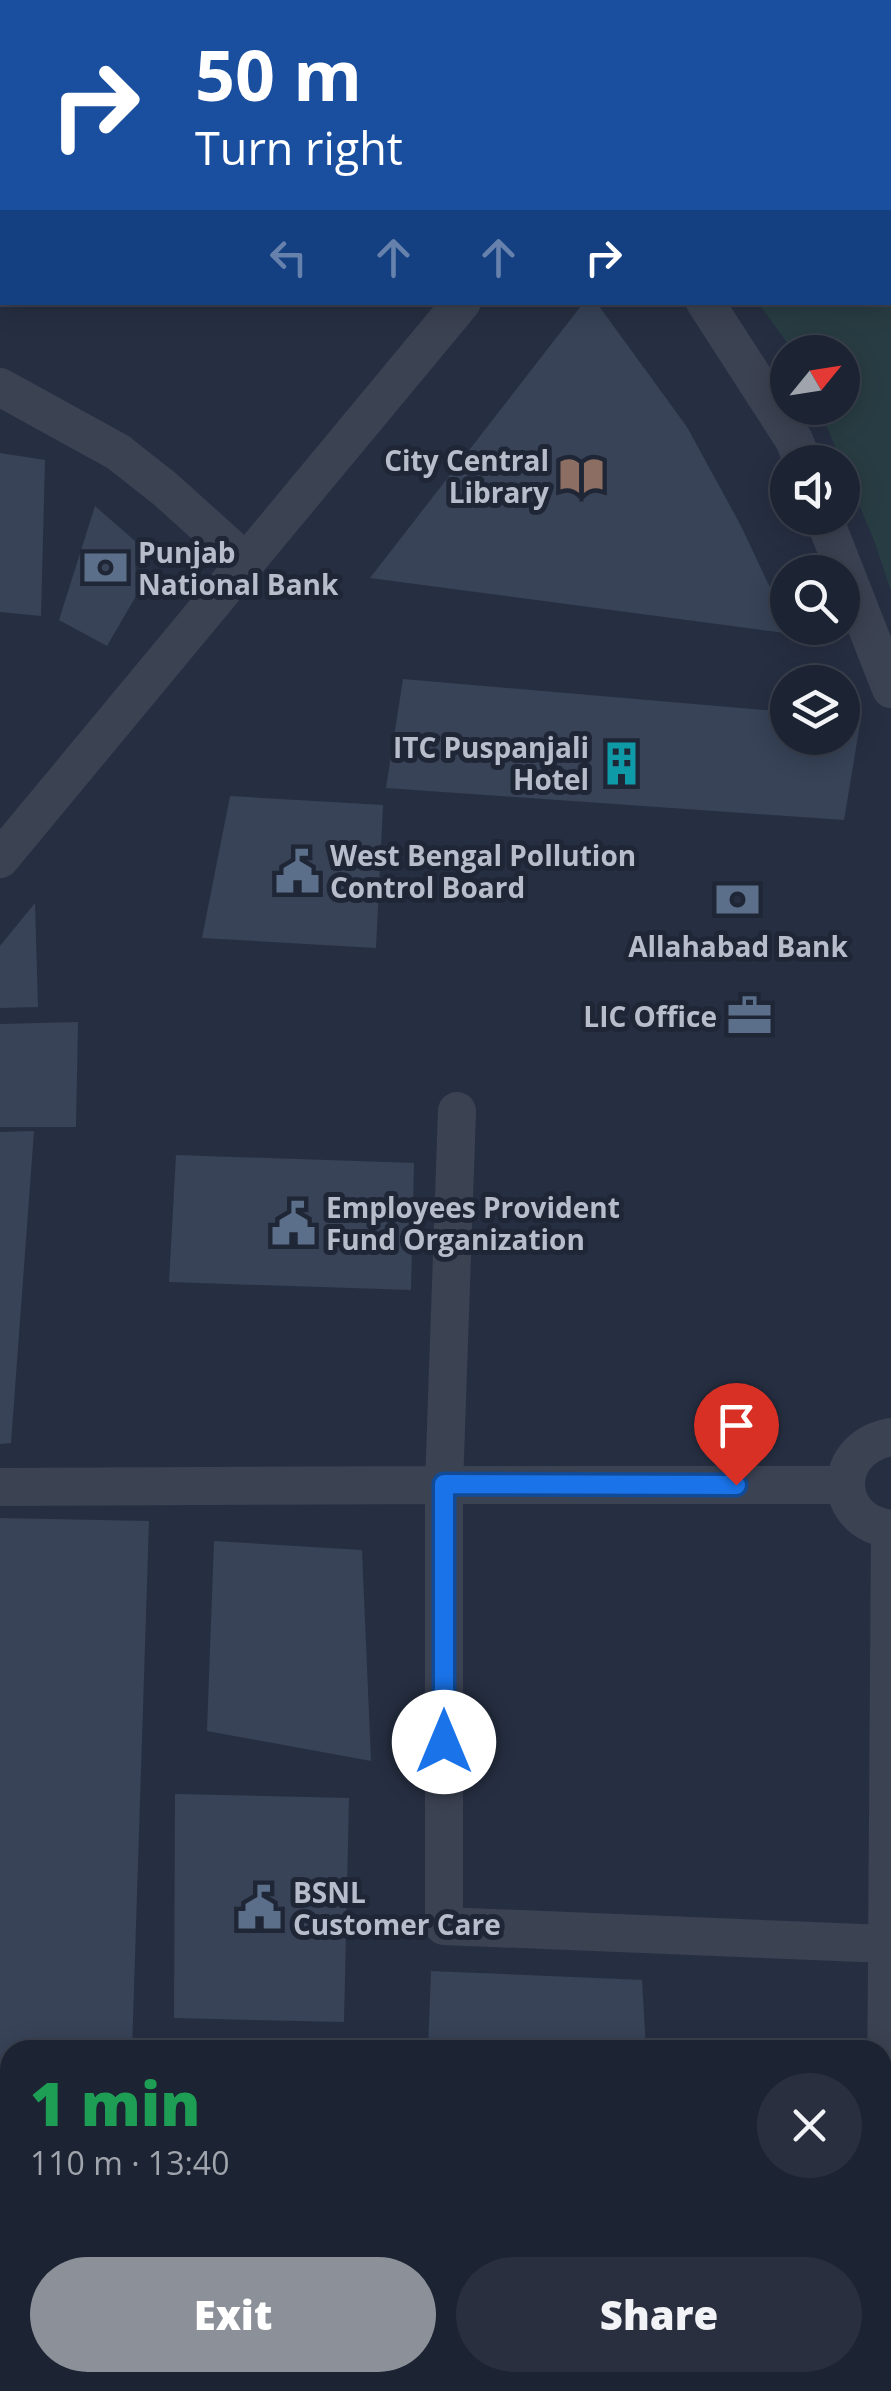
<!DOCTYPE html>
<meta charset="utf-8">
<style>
body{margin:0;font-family:"Open Sans",sans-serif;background:#292f3e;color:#f1f3f6;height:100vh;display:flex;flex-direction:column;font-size:38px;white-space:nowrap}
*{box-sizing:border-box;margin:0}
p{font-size:32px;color:#a0a4ac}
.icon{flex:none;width:55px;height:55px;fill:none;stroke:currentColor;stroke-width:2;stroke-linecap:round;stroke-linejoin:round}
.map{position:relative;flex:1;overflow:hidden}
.drawer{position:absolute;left:0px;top:2040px;width:892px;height:352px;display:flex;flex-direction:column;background:#1c2332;border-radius:30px 30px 0 0;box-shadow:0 5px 25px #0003,0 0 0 2px #3a404d}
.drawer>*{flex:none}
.top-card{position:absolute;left:0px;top:0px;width:892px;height:305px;box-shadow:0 5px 25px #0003,0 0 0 2px #3a404d;background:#1a4fa0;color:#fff;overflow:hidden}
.needle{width:65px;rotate:60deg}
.fabs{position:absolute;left:770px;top:335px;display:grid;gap:20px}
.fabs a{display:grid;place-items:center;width:90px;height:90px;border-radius:50%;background:#1c2332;box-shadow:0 5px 25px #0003,0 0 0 2px #3a404d;font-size:50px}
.pin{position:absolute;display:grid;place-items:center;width:85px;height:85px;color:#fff;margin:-102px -42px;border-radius:50% 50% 50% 0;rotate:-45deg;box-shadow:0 0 10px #0007}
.pin .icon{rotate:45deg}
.me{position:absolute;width:110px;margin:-55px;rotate:0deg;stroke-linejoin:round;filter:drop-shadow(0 0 8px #0008)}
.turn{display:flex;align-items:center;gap:35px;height:210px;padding:0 30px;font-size:45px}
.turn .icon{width:130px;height:130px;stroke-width:2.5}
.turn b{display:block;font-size:70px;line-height:85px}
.lanes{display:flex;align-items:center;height:95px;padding:0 30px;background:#0003;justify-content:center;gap:50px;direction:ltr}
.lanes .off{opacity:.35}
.round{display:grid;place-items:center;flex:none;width:105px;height:105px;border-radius:52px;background:#292f3e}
.overview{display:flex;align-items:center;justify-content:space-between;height:170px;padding:0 30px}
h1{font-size:60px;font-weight:800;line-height:75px;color:#1e9e55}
.action{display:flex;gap:20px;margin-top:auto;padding:20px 30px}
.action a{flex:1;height:115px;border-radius:60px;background:#8c9099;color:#fff;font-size:40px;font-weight:800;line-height:115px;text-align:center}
.action a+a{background:#292f3e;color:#f1f3f6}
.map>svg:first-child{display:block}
.green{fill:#283d43}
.building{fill:#384358}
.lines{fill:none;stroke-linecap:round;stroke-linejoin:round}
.minor{stroke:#3b4252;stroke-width:38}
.route-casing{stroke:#114b97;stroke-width:25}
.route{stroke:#1a73e8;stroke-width:18}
.labels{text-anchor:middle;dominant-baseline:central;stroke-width:10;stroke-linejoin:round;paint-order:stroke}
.poi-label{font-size:28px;font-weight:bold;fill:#b8bdcc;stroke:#1f2737;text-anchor:start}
</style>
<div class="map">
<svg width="891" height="2391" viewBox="0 0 891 2391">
<rect width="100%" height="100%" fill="#262f42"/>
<path class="green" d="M825,0H891V591L875,543L819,408H842V352H794L758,303L890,302V2H823Z
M0,2283L10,2284V2382L95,2383V2391H0Z"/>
<path class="building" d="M584,302H596L687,427L741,526L792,634L370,578Z
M0,453L45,460L41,616L0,612Z
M95,506L135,541L136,596L107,646L59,620Z
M403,679L788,712V738H842V717L861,718L844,820L386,788Z
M230,796L383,805L376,948L202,938Z
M35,903L38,1007L0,1008V946Z
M78,1022L76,1127H0V1024Z
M34,1131L11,1443L0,1444V1132Z
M176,1155L414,1163L411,1290L169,1282Z
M0,1518L149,1521L132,2050H10V2206H0Z
M214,1541L362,1550L371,1761L207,1731Z
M175,1794L349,1798L344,2022L174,2018Z
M431,1971L642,1980L646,2050H428Z
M127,2382H245V2391H127Z"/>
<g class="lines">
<path class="minor" d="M466,0L469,2
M723,2L725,0
M705,302L794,440L803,462
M0,387L118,452L165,489L246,562
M824,518L891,689
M0,859L462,302
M457,1111L444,1485H845
M891,1437C830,1448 832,1522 891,1529
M0,1487L444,1485V1926L887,1944
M890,1530L885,2249L891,2359
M0,2245H10"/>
</g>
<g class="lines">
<defs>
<path id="route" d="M444,1742V1484L736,1485"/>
</defs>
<use href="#route" class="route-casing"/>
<use href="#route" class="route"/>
</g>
<defs>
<symbol id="library-bare" viewBox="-9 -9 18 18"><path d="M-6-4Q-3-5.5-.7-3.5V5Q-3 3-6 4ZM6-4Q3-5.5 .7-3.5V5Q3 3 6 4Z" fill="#8d6e63" stroke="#1f2737" stroke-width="2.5" paint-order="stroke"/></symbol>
<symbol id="bank-bare" viewBox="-9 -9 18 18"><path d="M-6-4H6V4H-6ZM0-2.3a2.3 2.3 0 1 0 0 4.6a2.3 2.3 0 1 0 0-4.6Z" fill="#5c6f8a" stroke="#1f2737" stroke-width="2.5" paint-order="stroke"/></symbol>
<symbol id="building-bare" viewBox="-9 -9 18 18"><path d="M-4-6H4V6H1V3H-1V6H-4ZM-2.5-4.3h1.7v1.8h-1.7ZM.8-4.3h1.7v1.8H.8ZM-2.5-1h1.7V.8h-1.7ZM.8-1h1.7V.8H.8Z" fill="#0f9aa8" stroke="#1f2737" stroke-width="2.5" paint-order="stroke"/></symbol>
<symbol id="civic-bare" viewBox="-9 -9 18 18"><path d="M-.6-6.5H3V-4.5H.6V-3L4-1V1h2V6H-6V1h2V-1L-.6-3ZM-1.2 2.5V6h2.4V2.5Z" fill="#5c6f8a" stroke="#1f2737" stroke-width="2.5" paint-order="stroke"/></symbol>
<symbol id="office-bare" viewBox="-9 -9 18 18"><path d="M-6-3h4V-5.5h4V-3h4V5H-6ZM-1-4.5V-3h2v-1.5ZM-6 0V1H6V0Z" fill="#5c6f8a" stroke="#1f2737" stroke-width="2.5" paint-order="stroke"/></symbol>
</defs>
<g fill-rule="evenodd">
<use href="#library-bare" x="550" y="444" width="63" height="63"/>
<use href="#bank-bare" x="74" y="536" width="63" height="63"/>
<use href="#building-bare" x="590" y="732" width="63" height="63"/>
<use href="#civic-bare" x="266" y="840" width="63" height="63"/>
<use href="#bank-bare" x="706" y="868" width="63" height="63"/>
<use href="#office-bare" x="718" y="984" width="63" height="63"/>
<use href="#civic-bare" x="262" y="1192" width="63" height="63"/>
<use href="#civic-bare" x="228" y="1876" width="63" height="63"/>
</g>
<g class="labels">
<g class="poi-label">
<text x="549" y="460" text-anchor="end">City Central<tspan x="549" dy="32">Library</tspan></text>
<text x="138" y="552">Punjab<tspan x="138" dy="32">National Bank</tspan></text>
<text x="589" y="747" text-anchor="end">ITC Puspanjali<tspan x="589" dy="32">Hotel</tspan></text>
<text x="330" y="855">West Bengal Pollution<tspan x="330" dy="32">Control Board</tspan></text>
<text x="738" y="946" text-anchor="middle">Allahabad Bank</text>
<text x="717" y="1016" text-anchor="end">LIC Office</text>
<text x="326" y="1207">Employees Provident<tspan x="326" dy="32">Fund Organization</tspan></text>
<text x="293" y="1892">BSNL<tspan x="293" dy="32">Customer Care</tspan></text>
</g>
</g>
</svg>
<div class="fabs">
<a><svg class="needle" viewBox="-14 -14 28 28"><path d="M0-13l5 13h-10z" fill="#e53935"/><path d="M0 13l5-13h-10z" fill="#a0a4ac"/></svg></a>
<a><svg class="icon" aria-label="sound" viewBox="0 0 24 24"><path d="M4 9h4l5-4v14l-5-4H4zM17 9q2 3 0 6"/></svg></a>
<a><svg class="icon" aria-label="search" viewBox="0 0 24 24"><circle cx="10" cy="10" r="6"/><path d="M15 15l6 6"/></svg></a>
<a><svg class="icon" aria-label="layers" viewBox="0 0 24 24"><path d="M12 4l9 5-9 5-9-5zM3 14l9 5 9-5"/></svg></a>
</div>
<div class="pin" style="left:736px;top:1485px;background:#d93025"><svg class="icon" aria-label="arrive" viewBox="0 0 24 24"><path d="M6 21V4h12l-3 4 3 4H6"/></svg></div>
<svg class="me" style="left:444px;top:1742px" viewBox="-20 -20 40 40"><circle r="19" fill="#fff"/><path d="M0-13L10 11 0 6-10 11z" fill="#1a73e8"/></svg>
<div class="top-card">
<div class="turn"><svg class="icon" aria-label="right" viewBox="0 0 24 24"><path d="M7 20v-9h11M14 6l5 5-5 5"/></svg><div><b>50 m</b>Turn right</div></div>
<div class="lanes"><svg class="icon off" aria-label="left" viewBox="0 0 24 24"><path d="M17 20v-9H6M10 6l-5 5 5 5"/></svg><svg class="icon off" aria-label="ahead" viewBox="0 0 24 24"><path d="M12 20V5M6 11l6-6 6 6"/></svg><svg class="icon off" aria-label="ahead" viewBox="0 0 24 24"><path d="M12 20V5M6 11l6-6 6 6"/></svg><svg class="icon" aria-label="right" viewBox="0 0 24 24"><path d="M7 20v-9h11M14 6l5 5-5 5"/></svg></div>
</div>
<section class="drawer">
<div class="overview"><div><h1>1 min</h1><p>110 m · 13:40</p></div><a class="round"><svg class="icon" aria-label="close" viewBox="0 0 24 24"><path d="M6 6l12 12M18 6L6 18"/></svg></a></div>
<div class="action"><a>Exit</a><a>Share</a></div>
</section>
</div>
